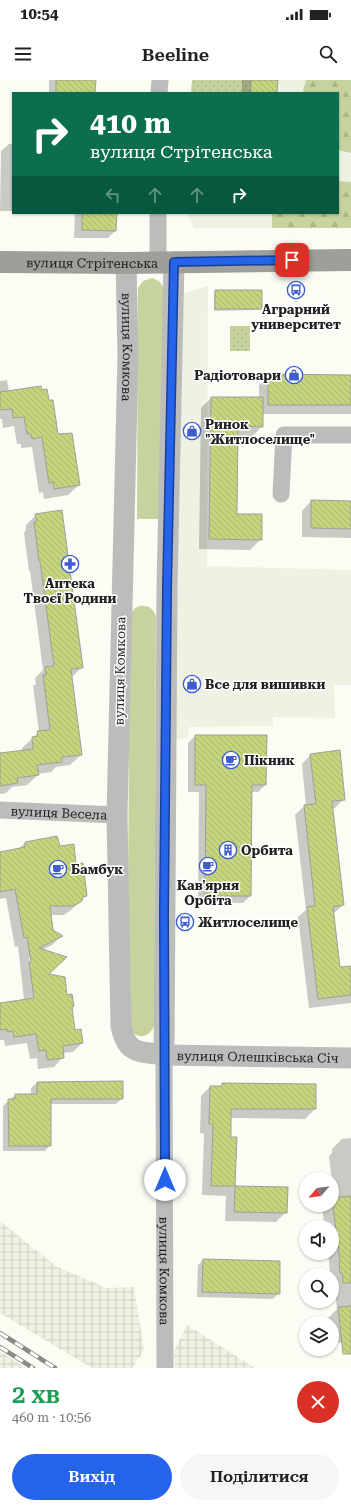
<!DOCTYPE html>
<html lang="uk">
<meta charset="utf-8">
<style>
body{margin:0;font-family:"Roboto Serif",serif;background:#f6f6f6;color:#222;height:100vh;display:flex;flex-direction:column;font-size:15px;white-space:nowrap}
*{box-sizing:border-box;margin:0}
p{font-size:13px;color:#767676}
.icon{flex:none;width:22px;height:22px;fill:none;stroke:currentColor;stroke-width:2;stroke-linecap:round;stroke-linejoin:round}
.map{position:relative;height:1288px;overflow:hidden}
.side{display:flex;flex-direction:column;background:#fff;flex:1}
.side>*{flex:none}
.hud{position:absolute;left:12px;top:12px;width:327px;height:122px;border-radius:0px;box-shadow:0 1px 3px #0004;background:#0b6e4f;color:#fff;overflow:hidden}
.needle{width:26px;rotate:242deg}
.tools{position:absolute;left:299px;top:1092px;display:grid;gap:8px}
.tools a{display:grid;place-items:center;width:40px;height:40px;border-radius:50%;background:#fff;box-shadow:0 1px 3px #0004;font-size:20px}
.pin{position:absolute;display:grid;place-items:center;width:34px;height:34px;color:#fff;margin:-17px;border-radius:8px;box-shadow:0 2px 6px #0006}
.me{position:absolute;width:44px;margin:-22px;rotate:0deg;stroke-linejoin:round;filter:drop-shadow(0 0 3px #0008)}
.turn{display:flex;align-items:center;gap:14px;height:84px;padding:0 12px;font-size:18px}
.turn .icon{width:52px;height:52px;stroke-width:2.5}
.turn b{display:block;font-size:28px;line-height:34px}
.lanes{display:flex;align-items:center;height:38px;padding:0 12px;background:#0003;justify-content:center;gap:20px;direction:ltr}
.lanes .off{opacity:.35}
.round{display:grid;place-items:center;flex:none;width:42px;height:42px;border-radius:21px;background:#f6f6f6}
.summary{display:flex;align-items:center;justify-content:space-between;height:68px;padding:0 12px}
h1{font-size:24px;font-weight:600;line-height:30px;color:#1e9e55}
.action{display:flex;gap:8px;margin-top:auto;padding:8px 12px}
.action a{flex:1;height:46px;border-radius:24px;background:#2563eb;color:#fff;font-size:16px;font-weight:600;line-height:46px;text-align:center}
.action a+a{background:#f6f6f6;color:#222}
.status{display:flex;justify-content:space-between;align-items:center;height:28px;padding:0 20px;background:#fff;direction:ltr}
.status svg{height:11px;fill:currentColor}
header{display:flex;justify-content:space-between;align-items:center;height:52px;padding:0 12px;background:#fff;font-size:18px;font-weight:600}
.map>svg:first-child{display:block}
.built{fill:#eef2e3}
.industrial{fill:url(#industrial-grid)}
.grass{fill:#c7d39e}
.forest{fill:url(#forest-firs)}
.park{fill:url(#park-dots)}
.shadow{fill:#0003;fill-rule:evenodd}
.building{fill:url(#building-back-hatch);stroke:#9fa09a}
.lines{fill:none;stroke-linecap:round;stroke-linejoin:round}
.minor{stroke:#bcbdba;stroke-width:17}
.tertiary{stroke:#bcbdba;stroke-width:21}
.secondary{stroke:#9e9f9a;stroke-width:22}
.rail-casing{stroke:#8a8b86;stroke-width:4.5}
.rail{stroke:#fff;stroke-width:3;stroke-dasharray:9;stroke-linecap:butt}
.route-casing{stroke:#184099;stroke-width:10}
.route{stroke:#2563eb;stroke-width:7}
.labels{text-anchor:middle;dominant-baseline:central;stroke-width:3;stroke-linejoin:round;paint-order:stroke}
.street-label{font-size:13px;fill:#212220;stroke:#fff}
.poi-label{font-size:13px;font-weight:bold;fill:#212220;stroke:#fff;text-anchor:start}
</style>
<div class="status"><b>10:54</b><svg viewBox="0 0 49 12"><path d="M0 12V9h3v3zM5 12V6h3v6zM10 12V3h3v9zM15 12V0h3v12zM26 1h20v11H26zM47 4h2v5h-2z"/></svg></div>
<header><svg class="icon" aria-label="menu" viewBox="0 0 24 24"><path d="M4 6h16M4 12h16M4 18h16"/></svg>Beeline<svg class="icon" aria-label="search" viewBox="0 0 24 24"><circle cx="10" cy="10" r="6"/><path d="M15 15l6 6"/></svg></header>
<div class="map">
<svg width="351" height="1288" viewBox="0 0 351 1288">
<defs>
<pattern id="industrial-grid" width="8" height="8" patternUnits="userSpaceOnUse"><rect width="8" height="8" fill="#eef2e3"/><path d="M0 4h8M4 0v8" fill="none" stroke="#cccfc2"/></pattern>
<pattern id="forest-firs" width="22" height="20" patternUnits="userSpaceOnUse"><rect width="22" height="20" fill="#c7d39e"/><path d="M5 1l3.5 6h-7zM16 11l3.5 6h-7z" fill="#abb588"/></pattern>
<pattern id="park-dots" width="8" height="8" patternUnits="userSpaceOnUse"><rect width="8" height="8" fill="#c7d39e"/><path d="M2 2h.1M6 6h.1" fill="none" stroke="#abb588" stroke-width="1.8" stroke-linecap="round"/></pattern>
<pattern id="building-back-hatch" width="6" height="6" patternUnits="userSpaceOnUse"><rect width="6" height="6" fill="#c4d57e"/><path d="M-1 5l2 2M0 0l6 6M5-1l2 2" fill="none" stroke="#a8b76d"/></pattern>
</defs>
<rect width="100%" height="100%" fill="#fbfdf5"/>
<path class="built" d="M192,0H351V148H194L186,133H338V13H191Z
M208,206L207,486L351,490V605H334L335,638L273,637V646L189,647L188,658L174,660L177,215Z"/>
<path class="industrial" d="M0,1141L57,1187L107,1208L134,1207L144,1271L132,1288H92L0,1233Z
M187,1245L255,1288H175L174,1271Z
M0,1271L26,1288H0Z"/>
<path class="grass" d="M152,198L159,201L164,208L162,439H137L138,208L143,201Z
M139,526C148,525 153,528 156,536L154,946C147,961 135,958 127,946L130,535L135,528Z"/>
<path class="forest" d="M306,0H351V73L338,70V13H304L303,10Z
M338,101L351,102V148H272V133H338Z"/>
<path class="park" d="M192,0H251V13H191Z
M230,246H250V271H230Z"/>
<path class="shadow" d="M49,0H95L94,13H49Z
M242,0H277L276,13H242Z
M9,64H13V131H0L1,71Z
M75,133H116L115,151L108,158H74Z
M215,211L261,229L259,230L214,231V213Z
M268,295L351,296V334H262V346L252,357L237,356L236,435L261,459L250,470L199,469L201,328L211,318H259V305Z
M7,300L9,312L57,356L79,405L68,415L44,419L43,412L39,413L32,367L21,368V364H17L14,346L3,348L2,339H0V301Z
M311,421L351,422V458L302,457V431Z
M36,435L82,587L71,598L81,675L70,685L56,687L51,692L37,694L38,695L27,705L12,707L6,713L0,714V674L22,672V668L39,652L33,606L36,604L35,598L43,590L30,491H29L24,453L26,450V445Z
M195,656L265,705L258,712H251L250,816L243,823L198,822L199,712H188V663Z
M311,674L344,719L335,728L332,729L343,825L333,834L339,889L351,887V923L309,928L298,837L306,830L295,735L304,726H306L302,684Z
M25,763L59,767L76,785L86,815L71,830L64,835H50L53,851L61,856L52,865L42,870L48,894L73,926L71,928L74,951L82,963L73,972L63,973V977L54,987L38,989L37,978L30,979L27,963L5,966L4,960H0V924L24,920L18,866L15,867L6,818L0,819V773L18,769ZM29,877H31L32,887H30Z
M122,1002V1018L116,1024H50V1065L45,1071H3V1026L15,1015H31V1008L37,1003Z
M223,1004L315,1005V1029L305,1039L230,1038V1058H236L234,1107L287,1108L286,1132L276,1142L225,1141L226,1117L227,1116L202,1115L204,1054L200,1053L201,1016L210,1007H220Z
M351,1058V1274H349L347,1262L332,1263V1243H328V1238L337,1229L334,1203H332V1195H329V1193L330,1192L328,1173H332V1147H325L322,1129L326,1125H332V1119L334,1118L329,1076L332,1073V1069L342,1059Z
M203,1180L279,1213L273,1219L197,1217L198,1185Z"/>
<path class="building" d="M56,0H96L95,13H56Z
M251,0H278L277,13H251Z
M82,133H117L116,151L82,150Z
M215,210H262V229H215Z
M268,294L351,295V325H268Z
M41,306L42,310L47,309L49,320H53L58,354L72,353L80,405L54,409L53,402L49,403L42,357L32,359L31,354H27L24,337L13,338L12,329L0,330V312Z
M211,317H263V347L238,346L237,434H262V460L209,459Z
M311,420L351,421V449L311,448Z
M62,430L83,588L71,589L82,675L62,677V682L37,685L39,695L17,698L18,703L0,706V673L33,669L32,657L38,656L37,651L50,650L43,595H46L45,587L54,586L40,481H39L34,442L37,441L35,434Z
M195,655H267L266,705H252L251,816H205L206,705H195Z
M340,670L345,720L332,721L344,825L333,827L340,887L351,886V915L318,919L307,827L315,826L304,725L316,724L310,674Z
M57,756L60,766L74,764L76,784L83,783L87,816L83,817L82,821L74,826H50L53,850L63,856L39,868L67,877L49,894L65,897L67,915L72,914L74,926L72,927L75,950L81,949L83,963L63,966L64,978L47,980L46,970L39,971L36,954L14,957L13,951L7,952V949L0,950V923L34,918L29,882H31L27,857L24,858L15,809L0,812V772L25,767V762Z
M123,1001V1019H51V1066H9L8,1019H15V1014H37V1002Z
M222,1003L316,1004V1029H231V1057H237L235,1106H211L213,1044H209L210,1006H222Z
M235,1106L288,1107L287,1133L234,1132Z
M351,1116V1203H343L342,1193H340L339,1182H340L332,1118Z
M203,1179L280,1181V1214L202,1212Z
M351,1226V1274H343L338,1227Z"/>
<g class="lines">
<g class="minor">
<path d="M159,13L160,0"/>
<path d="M158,182V133"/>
<path d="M281,414L284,355H351"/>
<path id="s1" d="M0,730L117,735"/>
<path id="s2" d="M164,975L165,1288"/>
</g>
<g class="tertiary">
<path id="s3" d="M126,183L128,275L117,735L121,946C127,975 139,971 164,975L351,978"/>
<path d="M164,975L167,508L174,182"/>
</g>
<path class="secondary" id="s4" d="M0,182L126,183L351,180"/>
<defs>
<path id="rail" d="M0,1253L55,1288
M0,1267L33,1288"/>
</defs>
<use href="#rail" class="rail-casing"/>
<use href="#rail" class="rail"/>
</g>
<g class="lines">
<defs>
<path id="route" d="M165,1100L164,832L167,508L174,182L292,180"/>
</defs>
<use href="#route" class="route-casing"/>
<use href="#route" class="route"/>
</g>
<defs>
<symbol id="bus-ring" viewBox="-11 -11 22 22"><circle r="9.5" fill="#fff" stroke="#3f5dd0" stroke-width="1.5"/><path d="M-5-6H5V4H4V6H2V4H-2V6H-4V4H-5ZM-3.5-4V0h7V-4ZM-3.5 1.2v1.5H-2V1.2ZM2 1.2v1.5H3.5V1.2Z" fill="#3f5dd0"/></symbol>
<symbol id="shop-ring" viewBox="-11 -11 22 22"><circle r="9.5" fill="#fff" stroke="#3f5dd0" stroke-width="1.5"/><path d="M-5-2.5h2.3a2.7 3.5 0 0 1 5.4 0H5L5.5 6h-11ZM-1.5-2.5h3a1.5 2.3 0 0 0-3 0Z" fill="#3f5dd0"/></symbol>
<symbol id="pharmacy-ring" viewBox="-11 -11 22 22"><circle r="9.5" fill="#fff" stroke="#3f5dd0" stroke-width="1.5"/><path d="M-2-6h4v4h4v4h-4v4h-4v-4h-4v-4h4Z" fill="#3f5dd0"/></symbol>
<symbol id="cafe-ring" viewBox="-11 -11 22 22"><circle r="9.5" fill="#fff" stroke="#3f5dd0" stroke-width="1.5"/><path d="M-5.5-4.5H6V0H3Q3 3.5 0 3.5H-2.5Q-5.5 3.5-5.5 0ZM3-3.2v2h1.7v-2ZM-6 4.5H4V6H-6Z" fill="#3f5dd0"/></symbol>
<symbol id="building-ring" viewBox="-11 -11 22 22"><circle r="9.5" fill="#fff" stroke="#3f5dd0" stroke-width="1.5"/><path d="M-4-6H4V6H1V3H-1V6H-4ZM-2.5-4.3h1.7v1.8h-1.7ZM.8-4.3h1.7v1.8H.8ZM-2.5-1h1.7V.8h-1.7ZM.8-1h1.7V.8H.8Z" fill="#3f5dd0"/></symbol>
</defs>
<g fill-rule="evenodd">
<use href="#bus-ring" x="286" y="200" width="20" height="20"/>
<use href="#shop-ring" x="284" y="285" width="20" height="20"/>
<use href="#shop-ring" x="182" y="341" width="20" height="20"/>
<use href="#pharmacy-ring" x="60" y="474" width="20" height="20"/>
<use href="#shop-ring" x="182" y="594" width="20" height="20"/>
<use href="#cafe-ring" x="221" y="670" width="20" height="20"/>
<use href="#building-ring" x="218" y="760" width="20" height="20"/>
<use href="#cafe-ring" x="198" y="776" width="20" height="20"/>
<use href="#cafe-ring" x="48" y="779" width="20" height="20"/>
<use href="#bus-ring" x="175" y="832" width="20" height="20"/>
</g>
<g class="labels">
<g class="street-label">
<text stroke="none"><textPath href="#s4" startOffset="92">вулиця Стрітенська</textPath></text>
<text stroke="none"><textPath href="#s3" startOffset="84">вулиця Комкова</textPath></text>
<text transform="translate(120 591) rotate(-89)">вулиця Комкова</text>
<text stroke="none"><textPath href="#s1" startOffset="59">вулиця Весела</textPath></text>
<text stroke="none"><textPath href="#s3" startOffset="915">вулиця Олешківська Січ</textPath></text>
<text stroke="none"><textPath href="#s2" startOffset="216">вулиця Комкова</textPath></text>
</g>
<g class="poi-label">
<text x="296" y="229" text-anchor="middle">Аграрний<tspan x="296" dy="15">университет</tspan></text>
<text x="281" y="295" text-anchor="end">Радіотовари</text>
<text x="205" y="344">Ринок<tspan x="205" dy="15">"Житлоселище"</tspan></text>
<text x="70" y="503" text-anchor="middle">Аптека<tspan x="70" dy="15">Твоєї Родини</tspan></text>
<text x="205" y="604">Все для вишивки</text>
<text x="244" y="680">Пікник</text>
<text x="241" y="770">Орбита</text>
<text x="71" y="789">Бамбук</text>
<text x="208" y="805" text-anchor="middle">Кав'ярня<tspan x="208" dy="15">Орбіта</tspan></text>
<text x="198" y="842">Житлоселище</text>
</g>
</g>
</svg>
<div class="tools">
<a><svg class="needle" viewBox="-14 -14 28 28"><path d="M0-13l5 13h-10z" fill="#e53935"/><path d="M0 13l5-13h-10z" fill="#767676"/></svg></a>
<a><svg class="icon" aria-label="sound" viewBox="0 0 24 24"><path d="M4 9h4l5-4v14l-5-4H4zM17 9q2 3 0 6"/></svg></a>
<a><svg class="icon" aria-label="search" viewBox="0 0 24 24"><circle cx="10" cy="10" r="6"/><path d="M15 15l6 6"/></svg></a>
<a><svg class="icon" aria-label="layers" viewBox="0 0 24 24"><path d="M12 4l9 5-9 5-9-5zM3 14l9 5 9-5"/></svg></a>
</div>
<div class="pin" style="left:292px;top:180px;background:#d93025"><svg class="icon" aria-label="arrive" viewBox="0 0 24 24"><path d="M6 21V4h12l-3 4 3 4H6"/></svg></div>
<svg class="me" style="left:165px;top:1100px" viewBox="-20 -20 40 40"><circle r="19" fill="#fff"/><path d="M0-13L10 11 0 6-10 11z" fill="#2563eb"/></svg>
<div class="hud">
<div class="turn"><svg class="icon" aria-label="right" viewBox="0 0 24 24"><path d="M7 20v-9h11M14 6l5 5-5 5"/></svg><div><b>410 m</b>вулиця Стрітенська</div></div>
<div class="lanes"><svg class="icon off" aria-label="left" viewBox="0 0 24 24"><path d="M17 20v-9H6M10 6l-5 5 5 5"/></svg><svg class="icon off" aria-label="ahead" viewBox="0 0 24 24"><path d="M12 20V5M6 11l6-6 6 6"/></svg><svg class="icon off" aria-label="ahead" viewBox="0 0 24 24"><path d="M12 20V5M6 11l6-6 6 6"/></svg><svg class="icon" aria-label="right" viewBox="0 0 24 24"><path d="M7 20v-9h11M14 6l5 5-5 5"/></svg></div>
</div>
</div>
<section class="side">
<div class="summary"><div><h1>2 хв</h1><p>460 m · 10:56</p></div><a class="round" style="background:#d93025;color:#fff"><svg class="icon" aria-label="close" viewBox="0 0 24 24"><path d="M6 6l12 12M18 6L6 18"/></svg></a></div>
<div class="action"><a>Вихід</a><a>Поділитися</a></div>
</section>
